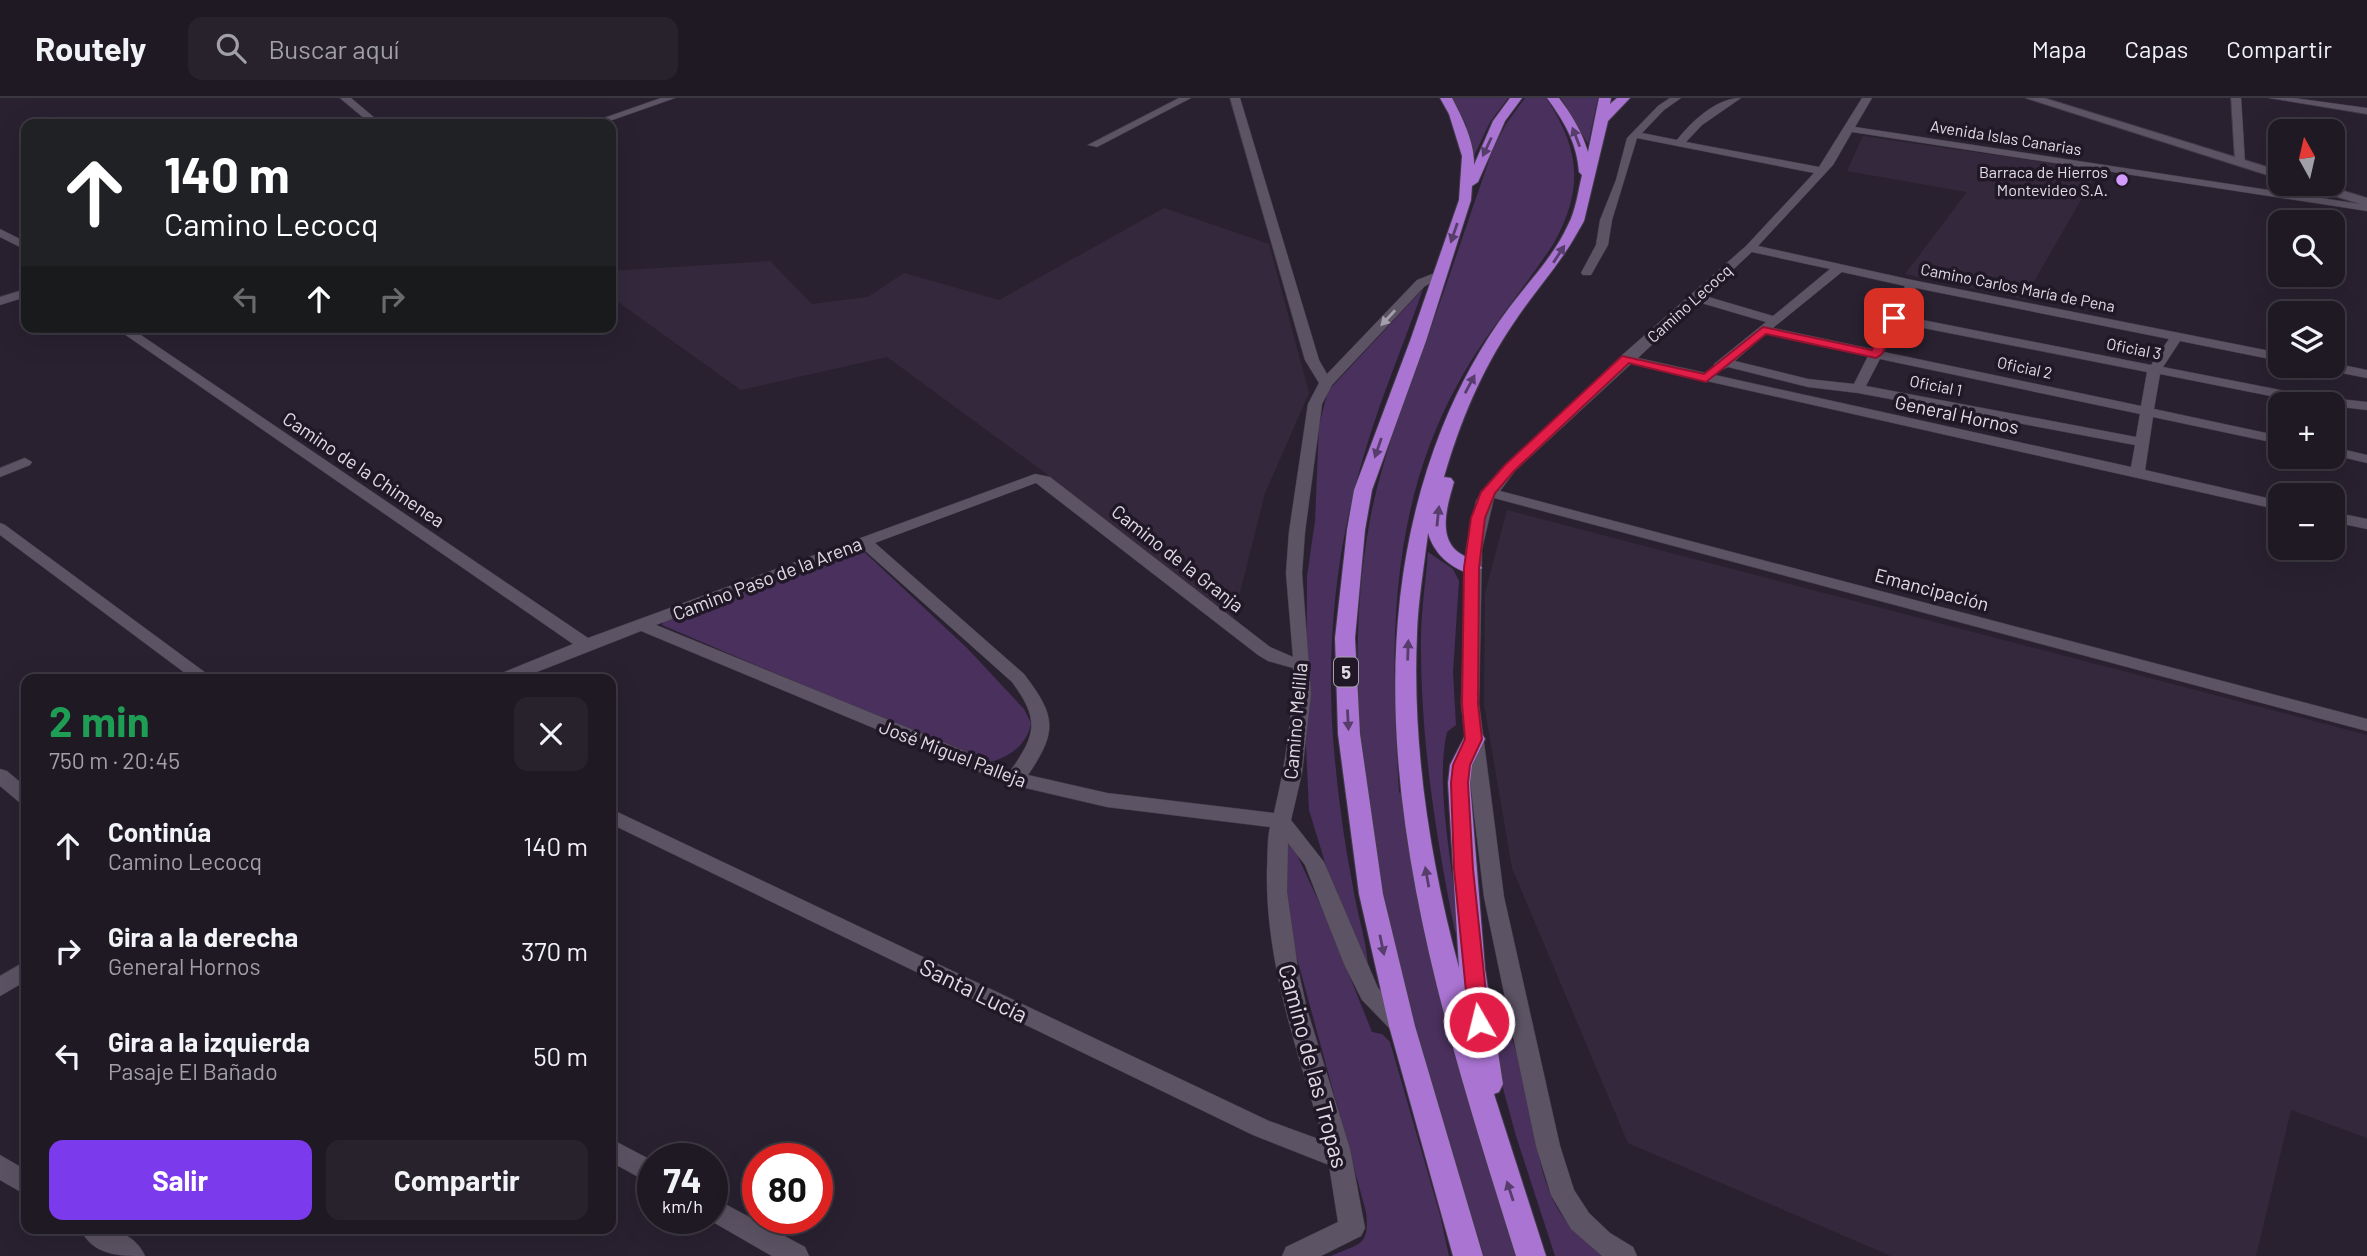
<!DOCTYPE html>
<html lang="es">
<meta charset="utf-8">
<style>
body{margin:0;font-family:Barlow,sans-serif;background:#27222c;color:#f1f3f6;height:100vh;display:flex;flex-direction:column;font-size:26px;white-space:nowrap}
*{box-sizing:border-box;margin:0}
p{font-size:23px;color:#a1a0a6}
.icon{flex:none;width:38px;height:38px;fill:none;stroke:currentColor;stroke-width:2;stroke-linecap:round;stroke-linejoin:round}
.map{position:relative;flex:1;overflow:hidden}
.details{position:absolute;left:21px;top:576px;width:595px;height:560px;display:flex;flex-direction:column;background:#1f1924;border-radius:14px;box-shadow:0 7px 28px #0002,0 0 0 2px #3c3841}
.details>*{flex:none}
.banner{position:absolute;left:21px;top:21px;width:595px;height:214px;border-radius:14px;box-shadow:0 7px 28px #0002,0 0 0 2px #3c3841;background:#202124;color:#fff;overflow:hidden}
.needle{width:46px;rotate:352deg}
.tools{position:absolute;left:2268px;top:21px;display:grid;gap:14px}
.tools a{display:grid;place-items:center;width:77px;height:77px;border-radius:14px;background:#1f1924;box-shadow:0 7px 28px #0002,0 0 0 2px #3c3841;font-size:35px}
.speed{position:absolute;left:637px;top:1045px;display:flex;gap:14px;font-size:35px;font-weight:700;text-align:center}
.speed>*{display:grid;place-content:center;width:91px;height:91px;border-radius:50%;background:#1f1924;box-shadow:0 7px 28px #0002,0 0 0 2px #3c3841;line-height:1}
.speed small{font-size:18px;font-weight:400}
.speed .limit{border:10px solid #d22;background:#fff;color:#111}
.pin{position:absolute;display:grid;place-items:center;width:60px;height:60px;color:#fff;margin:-30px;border-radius:14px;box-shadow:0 4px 10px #0006}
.me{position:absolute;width:77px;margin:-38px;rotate:352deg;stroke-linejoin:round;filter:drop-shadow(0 0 5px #0008)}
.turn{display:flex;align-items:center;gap:24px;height:147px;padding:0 28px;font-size:32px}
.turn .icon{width:91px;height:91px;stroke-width:2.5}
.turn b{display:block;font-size:49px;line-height:60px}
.lanes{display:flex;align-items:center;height:66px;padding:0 28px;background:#0003;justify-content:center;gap:35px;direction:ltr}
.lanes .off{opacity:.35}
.round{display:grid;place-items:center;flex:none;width:74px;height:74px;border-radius:14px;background:#27222c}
.summary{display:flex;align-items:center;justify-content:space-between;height:119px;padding:0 28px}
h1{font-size:42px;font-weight:700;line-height:52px;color:#1e9e55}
.button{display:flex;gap:14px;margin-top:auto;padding:14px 28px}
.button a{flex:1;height:80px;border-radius:14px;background:#7c3aed;color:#fff;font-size:28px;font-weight:700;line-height:80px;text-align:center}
.button a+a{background:#27222c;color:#f1f3f6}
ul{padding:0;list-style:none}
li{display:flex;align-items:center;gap:21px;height:105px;padding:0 28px}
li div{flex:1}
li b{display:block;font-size:26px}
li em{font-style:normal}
header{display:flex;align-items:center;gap:42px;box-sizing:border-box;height:98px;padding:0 35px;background:#1f1924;border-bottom:2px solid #3c3841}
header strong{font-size:33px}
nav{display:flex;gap:38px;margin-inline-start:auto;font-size:24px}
.search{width:490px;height:63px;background:#27222c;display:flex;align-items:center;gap:18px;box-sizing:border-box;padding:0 24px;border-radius:14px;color:#a1a0a6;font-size:26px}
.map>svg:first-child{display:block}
.built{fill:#34293c}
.green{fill:#4a305d}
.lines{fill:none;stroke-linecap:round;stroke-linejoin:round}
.minor-casing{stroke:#433c49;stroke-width:1}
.tertiary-casing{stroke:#433c49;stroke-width:2}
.trunk-casing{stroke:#433c49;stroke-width:2}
.minor{fill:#5c5364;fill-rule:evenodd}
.tertiary{fill:#5c5364;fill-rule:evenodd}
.trunk{fill:#aa74d2;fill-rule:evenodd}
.oneway{fill:#573d6b}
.oneway2{fill:#a59eab}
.route{fill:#e11d48;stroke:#92132f;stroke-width:2}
.poi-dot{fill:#d39cfc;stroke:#201826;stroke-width:2.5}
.labels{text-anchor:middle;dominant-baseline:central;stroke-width:7;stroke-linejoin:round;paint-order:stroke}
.far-street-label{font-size:16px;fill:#e0dbe5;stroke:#201826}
.far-poi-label{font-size:16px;fill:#e0dbe5;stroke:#201826;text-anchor:end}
.shield{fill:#201826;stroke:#a6a0ac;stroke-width:2}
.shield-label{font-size:18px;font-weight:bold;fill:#e0dbe5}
.street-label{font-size:19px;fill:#e0dbe5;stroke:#201826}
.near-street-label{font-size:23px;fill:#e0dbe5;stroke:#201826}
</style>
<header>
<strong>Routely</strong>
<div class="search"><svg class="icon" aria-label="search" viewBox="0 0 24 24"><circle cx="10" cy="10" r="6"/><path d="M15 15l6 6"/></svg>Buscar aquí</div>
<nav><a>Mapa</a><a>Capas</a><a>Compartir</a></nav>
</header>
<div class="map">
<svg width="2367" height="1158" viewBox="0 0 2367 1158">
<rect width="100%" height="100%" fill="#292130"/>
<path class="built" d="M1863,38L2098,72L2024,201L1905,176L1967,94L1847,73Z
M1164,110L1269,146L1309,295L1265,395L1233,522L1044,374L887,259L741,292L611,199V173L770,163L812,206L868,199L904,175L999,202Z
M1507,412L2367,637V1040L2291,1012L2256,1158H1891L1628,1045L1512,770L1484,606L1485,495Z"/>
<path class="green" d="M1452,0H1508L1490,24L1474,58L1466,26Z
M1525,0H1546C1580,51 1584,90 1554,145C1524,191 1488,232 1461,280C1387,411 1390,549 1399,694L1404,700L1487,1064L1516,1158H1484C1414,927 1326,671 1369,427C1381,359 1408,295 1431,230C1452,171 1472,111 1493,51L1506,26Z
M1561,0H1598L1588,46Z
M1423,191C1405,243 1383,294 1367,347C1336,445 1325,549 1334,652C1338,698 1344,743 1353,789C1357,815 1366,841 1368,867L1330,781L1309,712L1306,648L1307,478L1315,423L1319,327L1328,293Z
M859,449L967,550L1024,611L1031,625C1027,648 1007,661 986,665L662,527L664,522Z
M1428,454L1453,471L1459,483L1453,574L1456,627L1447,634C1434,690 1455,777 1459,836H1456L1454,829C1435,733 1420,637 1421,540C1421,511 1426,483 1428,454Z
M1288,743L1291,744L1326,819L1372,934L1382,936L1390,944L1440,1117L1449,1158H1331C1360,1145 1370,1148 1366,1114L1288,827L1285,800Z
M1487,898C1501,910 1507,927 1513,944C1520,966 1528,989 1532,1012C1540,1075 1548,1124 1608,1158H1555L1516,1038L1492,950Z"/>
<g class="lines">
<defs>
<path id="minor" d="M340,0H351L382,26H371Z
M661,0H675L601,26H587Z
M1179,0H1191L1097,49L1088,47Z
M1230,0H1240L1319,262L1327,276L1417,182L1440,173L1446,177L1425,188L1332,287L1322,306L1305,434L1302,475L1311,596L1302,675L1291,722L1324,764L1378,890L1413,928L1410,935L1402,937L1394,935L1362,902L1344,866L1305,767L1288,745L1287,794L1298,871L1307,911L1350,1051L1365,1130L1361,1138L1321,1158H1282L1286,1149L1338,1124L1329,1067L1253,1037L611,726V711L1269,1023L1324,1043C1298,955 1265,865 1267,771C1268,757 1267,742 1270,729L1107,709L1008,686L641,533L519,581H494L497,577L573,546L114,229H129L588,540L1035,376L1050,379L1270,549L1293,559L1286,475L1289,434L1308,306L1319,285L1305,262ZM1036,385L1258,557L1268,563L1293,570C1293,619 1285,668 1274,715L1107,695L1028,677C1058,633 1056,618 1024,576L875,445ZM862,450L1012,584C1039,621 1037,635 1011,672L656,527Z
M1670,0H1681L1664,12L1642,35L1677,42C1691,24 1716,0 1741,0L1702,27L1686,44L1819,69L1862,0H1872L1855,29L2367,107V113L1852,34L1833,67L1758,148L1912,182L2280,255V263L2180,243L2163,269L2311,298L2367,304V312L2333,308V306H2311L2160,276L2154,311L2280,338V346L2153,319L2145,372L2280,403V412L1631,266L1515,373L1500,393L2367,621V633L1494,400L1482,451L1479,606L1504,799L1560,1048L1574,1092L1589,1115L1610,1135L1633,1149L1637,1158H1602L1571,1131L1551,1097L1536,1048L1484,799L1461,606L1466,451L1476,403L1483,391L1621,258L1746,148L1814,75L1637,40L1612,122L1608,147L1591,177H1583L1581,175L1596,147L1600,122L1616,82L1627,40L1658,8ZM1752,154L1830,171L1773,218L1705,198ZM1842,174L1905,188L1872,251L1773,230ZM1916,190L2169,241L2151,267L1902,218ZM1698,204L1766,224L1714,266V272L1719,273L1728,269L1808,289L1858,295L2135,347L2131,369L1638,260ZM1898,225L2147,274L2141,308L1884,254ZM1766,236L1868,258L1854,286L1808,281L1735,263ZM1880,261L2140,316L2136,339L1866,288Z
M2231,0H2241L2245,65L2240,68L2235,65Z
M2269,0H2294L2367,10V16Z
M0,131L26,144V152L0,139Z
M26,191V199L0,207V199Z
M2333,265L2367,272V280L2321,271L2319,268H2333Z
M2333,349L2367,357V365L2333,357Z
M25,360L32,364L30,367L0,379V370Z
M2333,414L2367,421V431L2333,424Z
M0,425L5,427L214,581H193L0,437Z
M0,671L7,673L26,689V706L19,704L0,688Z
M26,863V883L0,898V878Z
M611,1041L653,1063V1087L611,1064Z
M0,1057L26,1072V1097L0,1082Z
M712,1099L805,1149L809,1158H772L706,1120H712Z
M80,1130C105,1130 133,1131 145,1158C120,1158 92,1158 80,1130Z"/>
<path id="tertiary" d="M2026,0H2044L2280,73V81Z
M2303,86H2321L2367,100V108L2305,89Z"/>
<path id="trunk" d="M1440,0H1452C1462,19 1475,45 1474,67L1493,23L1510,0H1522L1505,23L1478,84L1472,88L1471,102L1426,243L1372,392L1365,432L1355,540L1360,636L1383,796L1415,928L1483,1158H1453L1389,928L1359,796L1338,636L1335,540L1347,432L1354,392L1410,243L1459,102L1462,58L1449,16Z
M1547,0H1559C1572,17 1582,34 1588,54L1599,0H1611L1610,6L1617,0H1630L1608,23L1584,123L1576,137C1558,169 1533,195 1513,226C1481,273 1460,324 1444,379L1451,380L1454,384C1448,405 1437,438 1458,454C1466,460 1476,462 1482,470L1472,476C1451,471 1434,456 1428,435C1424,469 1418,503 1417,536C1412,647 1430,763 1459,870L1448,685L1450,667L1466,636L1474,634L1482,636L1485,641L1472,667L1470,685L1485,871L1503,986L1499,994L1494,996L1546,1158H1516C1434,896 1335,599 1442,330C1459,288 1481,247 1509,210C1529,183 1554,158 1568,127C1576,112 1578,93 1582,77L1579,74C1577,45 1564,23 1547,0Z"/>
</defs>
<use href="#minor" class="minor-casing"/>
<use href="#tertiary" class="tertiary-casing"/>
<use href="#trunk" class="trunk-casing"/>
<use href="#minor" class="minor"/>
<use href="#tertiary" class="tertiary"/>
<use href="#trunk" class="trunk"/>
</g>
<defs><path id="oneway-solid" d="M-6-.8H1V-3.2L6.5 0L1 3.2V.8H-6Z" transform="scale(1.75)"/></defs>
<g class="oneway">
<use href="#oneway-solid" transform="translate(1576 39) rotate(-111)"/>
<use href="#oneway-solid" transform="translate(1487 49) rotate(115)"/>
<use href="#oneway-solid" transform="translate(1454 135) rotate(109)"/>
<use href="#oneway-solid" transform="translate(1559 156) rotate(-57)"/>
<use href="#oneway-solid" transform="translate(1470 286) rotate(-62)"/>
<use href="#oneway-solid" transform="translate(1378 350) rotate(109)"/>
<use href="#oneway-solid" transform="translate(1438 418) rotate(-84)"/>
<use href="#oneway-solid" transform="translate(1408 552) rotate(-88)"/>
<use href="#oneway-solid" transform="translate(1348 622) rotate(87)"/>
<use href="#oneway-solid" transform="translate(1427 779) rotate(-100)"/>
<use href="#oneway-solid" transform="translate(1382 847) rotate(78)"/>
<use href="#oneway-solid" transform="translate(1510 1093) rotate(-108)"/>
</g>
<use class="oneway2" href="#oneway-solid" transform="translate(1388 220) rotate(133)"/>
<path class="route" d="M1894,216L1900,220L1882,256L1876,260L1766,236L1706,284L1629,265L1514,373L1495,395L1485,420L1479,470L1478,606L1482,641L1470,667L1468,685L1473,771L1489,924L1486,930L1479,932L1472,930L1469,924L1454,771L1451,685L1453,667L1465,641L1462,606L1464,470L1471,420L1481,394L1505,367L1622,258L1704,276L1763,229L1872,252L1889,220Z"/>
<circle class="poi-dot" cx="2122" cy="82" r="7"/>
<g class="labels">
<g class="far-street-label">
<text transform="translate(2006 39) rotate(9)">Avenida Islas Canarias</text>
<text transform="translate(2018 189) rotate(11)">Camino Carlos María de Pena</text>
<text transform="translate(1689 205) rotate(-42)">Camino Lecocq</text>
<text transform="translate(2134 250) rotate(11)">Oficial 3</text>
<text transform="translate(2025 269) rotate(12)">Oficial 2</text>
<text transform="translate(1936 287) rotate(11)">Oficial 1</text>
</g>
<g class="far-poi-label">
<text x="2108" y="73">Barraca de Hierros<tspan x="2108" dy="18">Montevideo S.A.</tspan></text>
</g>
<rect class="shield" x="1334" y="559.5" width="24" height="29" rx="5"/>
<g class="shield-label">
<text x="1346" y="574">5</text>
</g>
<g class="street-label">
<text transform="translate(1957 316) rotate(12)">General Hornos</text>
<text transform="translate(364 371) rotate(34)">Camino de la Chimenea</text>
<text transform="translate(1178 460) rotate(38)">Camino de la Granja</text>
<text transform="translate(767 480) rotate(-21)">Camino Paso de la Arena</text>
<text transform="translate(1932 491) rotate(15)">Emancipación</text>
<text transform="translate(1295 623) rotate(-85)">Camino Melilla</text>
<text transform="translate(953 655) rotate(21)">José Miguel Palleja</text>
</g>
<g class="near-street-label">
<text transform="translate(974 892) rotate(26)">Santa Lucía</text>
<text transform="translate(1314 968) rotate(75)">Camino de las Tropas</text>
</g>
</g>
</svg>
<div class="tools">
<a><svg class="needle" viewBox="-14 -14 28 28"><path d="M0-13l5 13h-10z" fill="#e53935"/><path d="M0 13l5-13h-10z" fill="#a1a0a6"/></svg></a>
<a><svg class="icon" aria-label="search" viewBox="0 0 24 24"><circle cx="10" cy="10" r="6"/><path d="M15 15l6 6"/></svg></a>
<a><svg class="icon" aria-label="layers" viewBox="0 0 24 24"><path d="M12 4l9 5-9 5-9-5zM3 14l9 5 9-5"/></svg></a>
<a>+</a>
<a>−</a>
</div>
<div class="speed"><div>74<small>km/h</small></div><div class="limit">80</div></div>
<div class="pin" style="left:1894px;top:220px;background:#d93025"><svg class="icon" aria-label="arrive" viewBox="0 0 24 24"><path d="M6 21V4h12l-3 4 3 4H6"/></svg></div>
<svg class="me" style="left:1479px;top:924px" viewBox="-20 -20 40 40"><circle r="17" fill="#e11d48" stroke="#fff" stroke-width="3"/><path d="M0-11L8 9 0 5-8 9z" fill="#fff"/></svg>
<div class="banner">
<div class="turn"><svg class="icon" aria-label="ahead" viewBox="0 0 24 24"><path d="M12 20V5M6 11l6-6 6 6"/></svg><div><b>140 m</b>Camino Lecocq</div></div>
<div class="lanes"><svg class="icon off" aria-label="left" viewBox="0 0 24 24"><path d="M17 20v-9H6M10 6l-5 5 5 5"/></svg><svg class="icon" aria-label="ahead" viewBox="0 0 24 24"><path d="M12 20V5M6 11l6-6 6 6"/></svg><svg class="icon off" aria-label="right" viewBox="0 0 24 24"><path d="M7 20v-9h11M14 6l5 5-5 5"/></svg></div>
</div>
<section class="details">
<div class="summary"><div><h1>2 min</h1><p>750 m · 20:45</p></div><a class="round"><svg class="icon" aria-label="close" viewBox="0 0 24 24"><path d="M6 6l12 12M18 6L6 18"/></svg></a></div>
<ul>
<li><svg class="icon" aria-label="ahead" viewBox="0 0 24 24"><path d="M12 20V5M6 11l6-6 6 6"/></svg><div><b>Continúa</b><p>Camino Lecocq</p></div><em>140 m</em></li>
<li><svg class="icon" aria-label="right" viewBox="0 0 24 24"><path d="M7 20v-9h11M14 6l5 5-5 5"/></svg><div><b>Gira a la derecha</b><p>General Hornos</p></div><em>370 m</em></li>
<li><svg class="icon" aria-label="left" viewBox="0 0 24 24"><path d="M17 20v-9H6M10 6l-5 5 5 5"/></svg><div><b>Gira a la izquierda</b><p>Pasaje El Bañado</p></div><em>50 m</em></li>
</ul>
<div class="button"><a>Salir</a><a>Compartir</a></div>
</section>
</div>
